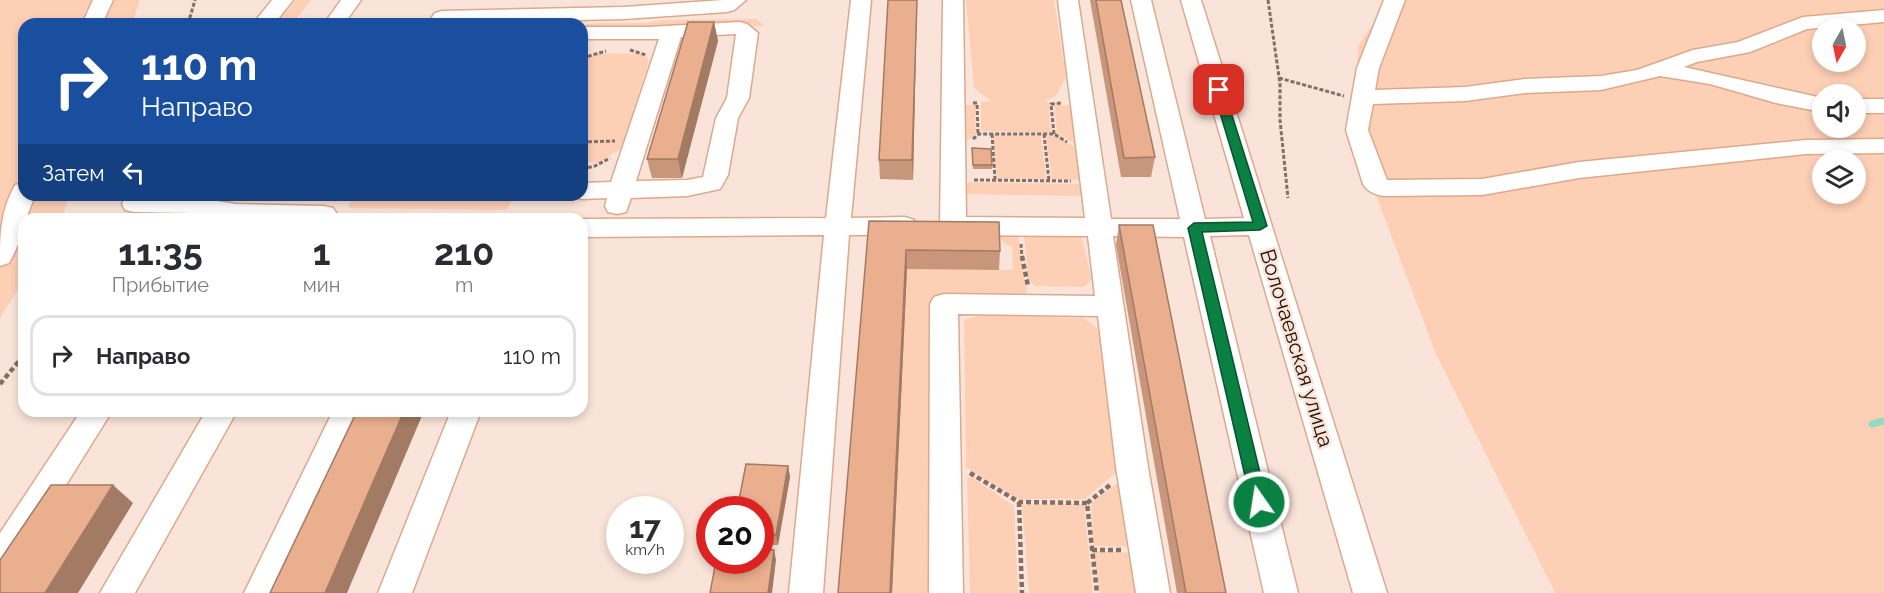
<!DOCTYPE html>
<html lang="ru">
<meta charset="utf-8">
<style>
body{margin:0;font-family:Raleway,sans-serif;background:#f7f7f7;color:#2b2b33;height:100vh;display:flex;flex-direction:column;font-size:22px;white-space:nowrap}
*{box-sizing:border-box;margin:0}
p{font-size:20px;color:#7c7c81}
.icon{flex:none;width:33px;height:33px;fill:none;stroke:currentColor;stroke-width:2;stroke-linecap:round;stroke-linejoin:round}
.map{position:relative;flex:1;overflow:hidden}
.side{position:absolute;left:18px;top:213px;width:570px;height:204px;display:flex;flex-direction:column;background:#fff;border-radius:18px;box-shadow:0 3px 9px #0003}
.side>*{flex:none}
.guide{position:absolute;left:18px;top:18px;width:570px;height:183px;border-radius:18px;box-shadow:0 3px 9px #0003;background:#1a4fa0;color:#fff;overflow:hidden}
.needle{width:39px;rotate:189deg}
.controls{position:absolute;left:1812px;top:18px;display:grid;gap:12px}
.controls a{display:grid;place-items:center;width:54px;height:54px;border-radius:50%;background:#fff;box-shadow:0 3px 9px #0003;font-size:30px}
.speed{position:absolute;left:606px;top:496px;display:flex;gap:12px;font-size:30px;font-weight:700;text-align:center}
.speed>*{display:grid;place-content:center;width:78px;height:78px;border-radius:50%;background:#fff;box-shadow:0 3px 9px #0003;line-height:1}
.speed small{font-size:15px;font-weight:400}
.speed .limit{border:9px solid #d22;background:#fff;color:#111}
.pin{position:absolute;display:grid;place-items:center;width:51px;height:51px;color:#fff;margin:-26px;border-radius:12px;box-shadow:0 3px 9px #0006}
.me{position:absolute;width:66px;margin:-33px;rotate:347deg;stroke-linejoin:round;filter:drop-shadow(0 0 4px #0008)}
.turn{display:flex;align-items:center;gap:21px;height:126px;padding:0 24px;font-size:27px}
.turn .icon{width:78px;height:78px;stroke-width:2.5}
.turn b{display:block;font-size:42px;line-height:51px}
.then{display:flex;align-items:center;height:57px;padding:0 24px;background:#0003;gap:12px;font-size:22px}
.eta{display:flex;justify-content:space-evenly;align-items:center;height:102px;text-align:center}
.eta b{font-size:36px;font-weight:700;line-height:42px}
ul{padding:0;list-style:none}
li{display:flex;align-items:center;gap:18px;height:81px;margin:0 12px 9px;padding:0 12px;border:3px solid #e1e1e2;border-radius:18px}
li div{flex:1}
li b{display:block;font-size:22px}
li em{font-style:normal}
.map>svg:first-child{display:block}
.green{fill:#fdcfb5;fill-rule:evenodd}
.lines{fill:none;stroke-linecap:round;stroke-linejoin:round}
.stream{stroke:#93dcc2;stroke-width:7}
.minor-casing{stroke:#dca98c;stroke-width:3}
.path-far1{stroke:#836f65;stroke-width:3;stroke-dasharray:4 2;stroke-linecap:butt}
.path{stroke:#836f65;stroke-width:4.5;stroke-dasharray:5 3;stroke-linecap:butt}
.minor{fill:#fff;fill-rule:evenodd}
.wall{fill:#c8967a}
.shaded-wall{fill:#a37a63}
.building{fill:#e9af8e;stroke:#a37a63;stroke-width:1.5}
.route{fill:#0b8043;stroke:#07532c;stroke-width:1.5}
.labels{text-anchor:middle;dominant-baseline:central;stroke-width:5;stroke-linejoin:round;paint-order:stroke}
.street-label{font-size:21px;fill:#221006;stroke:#fae4d9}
</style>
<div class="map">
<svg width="1884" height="593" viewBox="0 0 1884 593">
<rect width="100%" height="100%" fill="#fae4d9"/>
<path class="green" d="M0,0H140L132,24H24V195H70L61,219H24V280L0,318Z
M296,0H311L292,24H276Z
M966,0H1054L1066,77L1056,96L1044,101L1049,102L1051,133L981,131V102L991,101L974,88Z
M1389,0H1884V593H1555L1436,354L1355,140L1358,46ZM1822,28H1856V62H1822ZM1822,94H1856V128H1822ZM1822,160H1856V194H1822Z
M757,19L764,26L582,29V25L599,23H645L662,20Z
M600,53L639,54L650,59L647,60L649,61L634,108L631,109L636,110L624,147L598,163L582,161V65L586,60L584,59Z
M958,105H975L976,134L960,146Z
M1054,105H1071L1077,145L1057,133Z
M993,135L1041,136L1046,179H997Z
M1046,136H1054L1079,149L1083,180L1052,179Z
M962,182L1084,184L1085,196L962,194Z
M353,195L506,196L509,197L511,203L506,210L348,208Z
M996,234L1018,236L1029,305L944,304L942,593H892L907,269L1013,270L1012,247L1004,243Z
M1024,235L1081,236L1092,279L1084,287L1035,286L1028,279Z
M981,315L1084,318L1104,334L1121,468L1085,499H1018L966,467L964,320Z
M970,476L1014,506L1018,593H970L967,480Z
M1126,477L1132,547L1094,546L1091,503Z
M1084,504L1093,593H1029L1022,505Z
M1093,551L1133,553L1138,593H1100Z"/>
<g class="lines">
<path class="stream" d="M1872,424L1884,421"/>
<defs>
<path id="minor" d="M93,0H113L102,24H82Z
M272,0H293L274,24H253Z
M341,0H361L344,24H324Z
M723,0H746L734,10L727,12L624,19L442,23L435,21L432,17L435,13L442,11L624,7Z
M851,0H871L851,218L905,217L914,220L918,226L914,232L905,235H849L823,593H789L824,235L582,237V219L826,218Z
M943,0H963L966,217L1085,218L1058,0H1078L1111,219H1180L1131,0H1151L1205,219L1244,218L1181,0H1201L1387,593H1353L1249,235L1210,236L1298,593H1264L1184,237L1113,236L1148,467L1170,593H1136L1116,467L1098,316L958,314L963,593H929L930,304L934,297L944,294L1095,296L1088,236L953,235L944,232L940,226Z
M1384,0H1405L1379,68L1375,90L1465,87L1525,79L1601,76L1637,70L1693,50L1738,42L1803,17L1884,10V22L1807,29L1750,52L1697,62L1684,67L1822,98V112L1776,103L1710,84L1660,76L1601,90L1525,93L1465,101L1373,104L1368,130L1387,180L1482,179L1579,162L1806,140L1884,139V153L1806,154L1579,178L1482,195L1383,196C1374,194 1368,192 1363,184L1346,130L1357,68Z
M740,22L747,24L758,33L749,98L738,118L728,175L720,189L687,196L631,198L626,212L617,214L608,212L605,206L607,198L582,199L573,197L572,195H582V183L611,182L659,39H582V27H648ZM736,34L727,98L716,118L703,177L687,180L636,181L681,37Z
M1856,99H1884V113H1856Z
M24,183V195H35L26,219H24C24,233 16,251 9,263L0,266C0,236 0,212 15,185Z
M172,195H196L198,198L236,204L324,206L333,208L337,214L333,219H227L190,213L134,212L125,210L122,204L125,198L134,196Z
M81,411H112L12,572L0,576V533Z
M206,411H237L135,593H100Z
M333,411H363L278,593H244Z
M451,411H481L412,593H378Z"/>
</defs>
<use href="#minor" class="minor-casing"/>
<path class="path-far1" d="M1268,0L1280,84V120L1288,198
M188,24L195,0
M630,50L646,55
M582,58L606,51
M1279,78L1344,96
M973,103H977L978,134
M992,134L995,180
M1044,134L1049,181
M1054,134L1051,104L1062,103
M973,139L979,134H1054L1067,142
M582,142L615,141
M582,169L595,166L610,158
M974,180L1071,181
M335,200L348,195
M1021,244L1022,257"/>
<path class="path" d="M1022,256L1028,286
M0,384L24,355
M970,473L1019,502L1087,503L1097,593
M1019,502L1022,593
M1087,503L1110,485
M1092,550H1122"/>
<use href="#minor" class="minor"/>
</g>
<path class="wall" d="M917,0L913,180L880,179L879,160Z
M1090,0H1121L1155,157L1151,177H1121Z
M714,22L718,41L682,178H652L647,159Z
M972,152L992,165V169H973Z
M869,221L1000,251L999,270L907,269L892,593H838Z
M1119,225L1226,593H1177L1116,245Z
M788,466L790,477L778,545H760V510Z"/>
<path class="shaded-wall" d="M917,0L913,180L912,160Z
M714,22L718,41L682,178L678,159Z
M906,250L907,269L892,593H890Z
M404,411H424L347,593H325Z
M788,466L790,477L778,545L776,535Z
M113,485L133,503L78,593H45Z
M774,550L776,560L772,593H768Z"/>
<path class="building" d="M888,0H917L912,160H879Z
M1096,0H1121L1155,157L1124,158Z
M496,20H543L542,24H494Z
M688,22H714L678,159H647Z
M353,23H398L352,24Z
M972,148L991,149L992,165H973Z
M869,221L999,222L1000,251L906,250L890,593H838Z
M1119,225H1153L1226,593H1186Z
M357,411H404L325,593H270Z
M746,464L788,466L776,535L760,534V510H737Z
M51,485H113L45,593H0V560Z
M760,549L774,550L768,593H710L716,561H760Z"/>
<path class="route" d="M1219,87L1224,90L1267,226L1260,230L1202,232L1267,502L1265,507L1259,509L1254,507L1251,502L1188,228L1194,223L1253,222L1213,90Z"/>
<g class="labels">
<g class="street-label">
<text transform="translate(1297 348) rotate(73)">Волочаевская улица</text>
</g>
</g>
</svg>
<div class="controls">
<a><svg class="needle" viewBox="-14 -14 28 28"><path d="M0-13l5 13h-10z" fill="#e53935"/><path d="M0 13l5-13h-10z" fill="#7c7c81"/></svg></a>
<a><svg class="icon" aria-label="sound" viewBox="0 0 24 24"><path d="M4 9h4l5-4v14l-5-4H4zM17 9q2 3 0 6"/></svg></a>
<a><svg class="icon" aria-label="layers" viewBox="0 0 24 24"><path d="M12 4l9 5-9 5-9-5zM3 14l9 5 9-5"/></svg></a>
</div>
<div class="speed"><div>17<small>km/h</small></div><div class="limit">20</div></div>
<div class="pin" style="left:1219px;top:90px;background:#d93025"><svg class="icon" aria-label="arrive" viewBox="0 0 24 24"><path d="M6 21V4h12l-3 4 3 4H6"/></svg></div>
<svg class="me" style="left:1259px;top:502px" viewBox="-20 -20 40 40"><circle r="17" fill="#0b8043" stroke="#fff" stroke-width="3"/><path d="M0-11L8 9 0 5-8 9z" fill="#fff"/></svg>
<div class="guide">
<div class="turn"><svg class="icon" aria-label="right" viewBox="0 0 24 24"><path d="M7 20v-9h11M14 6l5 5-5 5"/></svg><div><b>110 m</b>Направо</div></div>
<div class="then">Затем<svg class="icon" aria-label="left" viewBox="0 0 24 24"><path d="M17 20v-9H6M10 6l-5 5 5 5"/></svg></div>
</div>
<section class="side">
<div class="eta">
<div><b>11:35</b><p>Прибытие</p></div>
<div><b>1</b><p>мин</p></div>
<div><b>210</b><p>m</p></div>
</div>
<ul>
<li><svg class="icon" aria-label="right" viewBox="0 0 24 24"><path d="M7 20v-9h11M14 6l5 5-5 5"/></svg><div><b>Направо</b></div><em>110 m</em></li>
</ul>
</section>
</div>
